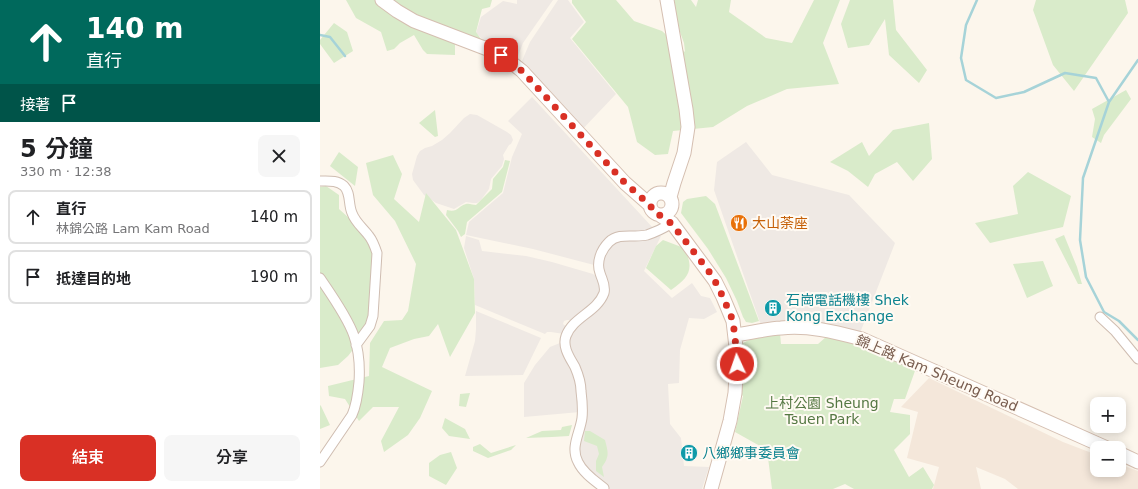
<!DOCTYPE html>
<html lang="zh-TW">
<meta charset="utf-8">
<style>
body{margin:0;font-family:"DejaVu Sans","Noto Sans TC",sans-serif;background:#f6f6f6;color:#202124;height:100vh;display:flex;flex-direction:column;font-size:15px;white-space:nowrap}
*{box-sizing:border-box;margin:0}
p{font-size:13px;color:#757577}
.icon{flex:none;width:22px;height:22px;fill:none;stroke:currentColor;stroke-width:2;stroke-linecap:round;stroke-linejoin:round}
.map{position:relative;flex:1;overflow:hidden}
.side{display:flex;flex-direction:column;background:#fff;width:320px}
.side>*{flex:none}
.hud{background:#00695c;color:#fff;overflow:hidden}
.fabs{position:absolute;left:770px;top:397px;display:grid;gap:8px}
.fabs a{display:grid;place-items:center;width:36px;height:36px;border-radius:8px;background:#fff;box-shadow:0 2px 10px #0003;font-size:20px}
.pin{position:absolute;display:grid;place-items:center;width:34px;height:34px;color:#fff;margin:-17px;border-radius:8px;box-shadow:0 2px 6px #0006}
.me{position:absolute;width:44px;margin:-22px;rotate:357deg;stroke-linejoin:round;filter:drop-shadow(0 0 3px #0008)}
.turn{display:flex;align-items:center;gap:14px;height:84px;padding:0 20px;font-size:18px}
.turn .icon{width:52px;height:52px;stroke-width:2.5}
.turn b{display:block;font-size:28px;line-height:34px}
.then{display:flex;align-items:center;height:38px;padding:0 20px;background:#0003;gap:8px;font-size:15px}
.round{display:grid;place-items:center;flex:none;width:42px;height:42px;border-radius:8px;background:#f6f6f6}
.head{display:flex;align-items:center;justify-content:space-between;height:68px;padding:0 20px}
h1{font-size:24px;font-weight:600;line-height:30px}
.primary-button{display:flex;gap:8px;margin-top:auto;padding:8px 20px}
.primary-button a{flex:1;height:46px;border-radius:8px;background:#d93025;color:#fff;font-size:16px;font-weight:600;line-height:46px;text-align:center}
.primary-button a+a{background:#f6f6f6;color:#202124}
ul{padding:0;list-style:none}
li{display:flex;align-items:center;gap:12px;height:54px;margin:0 8px 6px;padding:0 12px;border:2px solid #e0e0e0;border-radius:8px}
li div{flex:1}
li b{display:block;font-size:15px}
li em{font-style:normal}
main{display:flex;flex:1;min-height:0}
.map>svg:first-child{display:block}
.residential{fill:#f4e7da}
.industrial{fill:#efe9e4}
.green{fill:#d9ebca}
.lines{fill:none;stroke-linecap:round;stroke-linejoin:round}
.stream{stroke:#a6d3d8;stroke-width:2.5}
.minor-casing{stroke:#cfbdb1;stroke-width:11}
.secondary-casing{stroke:#d5bfb1;stroke-width:15}
.minor{stroke:#fff;stroke-width:9}
.secondary{stroke:#fff;stroke-width:13}
.route{stroke:#d93025;stroke-width:7;stroke-dasharray:0 12.6}
.labels{text-anchor:middle;dominant-baseline:central;stroke-width:4;stroke-linejoin:round;paint-order:stroke}
.food-label{font-size:14px;fill:#c56008;stroke:#fffaf3;text-anchor:start}
.culture-label{font-size:14px;fill:#0d838f;stroke:#fffaf3;text-anchor:start}
.street-label{font-size:14px;fill:#785c4e;stroke:#fffaf3}
.park-label{font-size:14px;fill:#557843;stroke:#fffaf3}
</style>
<main>
<section class="side">
<div class="hud">
<div class="turn"><svg class="icon" aria-label="ahead" viewBox="0 0 24 24"><path d="M12 20V5M6 11l6-6 6 6"/></svg><div><b>140 m</b>直行</div></div>
<div class="then">接著<svg class="icon" aria-label="arrive" viewBox="0 0 24 24"><path d="M6 21V4h12l-3 4 3 4H6"/></svg></div>
</div>
<div class="head"><div><h1>5 分鐘</h1><p>330 m · 12:38</p></div><a class="round"><svg class="icon" aria-label="close" viewBox="0 0 24 24"><path d="M6 6l12 12M18 6L6 18"/></svg></a></div>
<ul>
<li><svg class="icon" aria-label="ahead" viewBox="0 0 24 24"><path d="M12 20V5M6 11l6-6 6 6"/></svg><div><b>直行</b><p>林錦公路 Lam Kam Road</p></div><em>140 m</em></li>
<li><svg class="icon" aria-label="arrive" viewBox="0 0 24 24"><path d="M6 21V4h12l-3 4 3 4H6"/></svg><div><b>抵達目的地</b></div><em>190 m</em></li>
</ul>
<div class="primary-button"><a>結束</a><a>分享</a></div>
</section>
<div class="map">
<svg width="818" height="489" viewBox="0 0 818 489">
<rect width="100%" height="100%" fill="#fcf6ec"/>
<path class="residential" d="M609,378L743,442L777,455V470H799V464L818,471V489H698L685,479L656,467L661,489H613L619,467L587,458L598,412L581,407Z"/>
<path class="industrial" d="M197,0H233L203,43L195,63L169,46L167,42L164,41L156,33L161,17L183,1L197,4Z
M238,0H248L264,22L250,38L296,94L259,133L199,68L210,42Z
M212,97L334,229L330,231L300,234L274,265L213,249L146,235L149,222L183,193L192,157L202,134L188,121Z
M150,114L157,115L187,132L191,135L193,140L191,144L189,145L183,155L184,159L182,166L171,179L169,189L161,200L157,203H153L146,202L134,209L116,203L104,195L93,180L92,174L94,167L97,156L100,151L105,148L112,146L122,140L130,133L144,118Z
M426,142L452,175L529,195L575,243L540,333L442,328L394,190L397,162Z
M146,236L159,240L162,251L206,256L232,262L273,274L277,277L281,285L280,293L277,300L254,320H247L244,321L243,324L247,327L244,334L231,332H227L225,334L155,305L154,279L144,248Z
M327,236H341L324,271L352,298L372,283L381,296L390,298L397,312L384,319L369,318L360,350L359,383L348,384L350,424L361,438L364,466L389,467L382,489H287L262,464L258,451L265,425L249,347V340L251,334L260,322L282,301L280,263L292,242Z
M156,311L221,338L203,375L145,376L155,341L156,329Z
M240,343L244,348L259,387L260,412L204,417V383L215,365L230,347Z"/>
<path class="green" d="M26,0H172L170,7L162,9L156,32L163,42L145,37L135,44V55L107,54L103,50L94,35L80,43L74,49L67,51L61,32L36,18Z
M252,0H296L314,21L342,31L365,52L364,43L356,21L353,0H371L376,7L378,0H411L409,12L446,38L472,43L494,0H520L503,43L519,84L467,89L427,106L393,127L353,131L348,154L335,155L317,142L308,107L252,39L266,22L252,3Z
M530,0H573L576,30L607,70L599,83L569,55L565,19L549,45L528,48L521,24Z
M716,0H805L808,13L754,91L733,65L713,10Z
M14,23L27,32L33,51L14,63L0,44V40Z
M806,90L811,99L784,135L781,143L772,137L775,119L772,109Z
M115,110L118,136L115,137L99,123Z
M609,123L612,159L593,181L577,162L555,174L548,187L528,171L510,162L542,142L549,156L573,130Z
M19,152L38,167L35,186L10,166Z
M73,155L82,174L74,199L99,222L106,193L136,230L154,279L155,313L130,357L118,324L109,336L94,339L70,348L62,367L112,391L100,418L88,435L64,452L61,441L79,407H53L39,421L25,399L9,396L8,386L49,376L50,343L64,321L82,320L88,311L96,264L75,221L53,195L46,163Z
M185,160L190,161L182,192L147,222L145,234L141,237L138,231L126,215L127,210C138,213 138,206 146,204C149,203 153,205 156,205L172,189L173,179L183,167Z
M708,172L751,196L743,227L670,243L655,223L698,214L693,186Z
M6,186L19,195V209L39,227L53,253L47,332L28,356L18,365L0,368V187Z
M386,196L395,204L439,321L432,323L426,322L423,317L417,301L406,278L388,249L361,213L363,202L367,199Z
M744,235L757,267L762,284H758L735,239Z
M343,240L364,248C375,269 369,278 351,290L326,268L336,246Z
M723,261L733,286L707,298L693,264Z
M460,333L461,344H498L506,337L546,346L596,368L585,399H574L570,412L590,415V434L574,450L589,477L603,467L614,485L612,489H534L525,484L513,489H452L447,450L415,432L423,396L417,391L423,343L433,338Z
M150,393L146,407L139,406L140,394Z
M0,405L1,406L10,425L0,429Z
M125,418L145,429L150,439L129,436L122,428Z
M252,425L249,436L232,437L206,438L222,431L241,430L242,427Z
M265,431H270L285,440C288,452 290,456 282,467L284,477L276,471V461L279,454L277,446L264,441Z
M160,444L171,453L196,445L191,450L168,458L153,451V447Z
M131,452L137,468L126,485L109,476V463L120,455Z"/>
<g class="lines">
<path class="stream" d="M657,0L646,25L641,58L646,80L676,98L704,92L745,73L776,78L789,102L763,178L760,240L766,277L784,312L799,321L818,340
M0,35L10,37L25,56
M789,102L818,60"/>
<defs>
<path id="minor" d="M0,181C9,181 17,180 24,186C31,193 28,204 32,213C35,222 43,228 49,236C53,241 55,247 57,253L53,316L50,326L36,345
M0,278C11,294 28,318 34,336C39,351 40,367 39,382C38,393 37,404 32,415L0,462
M780,317L795,331L818,359
M284,488C275,481 263,473 258,462C250,447 260,433 262,418C263,409 262,399 261,391C261,383 258,374 255,367C250,358 242,347 246,336C253,317 277,312 284,293C286,285 282,280 280,273C276,262 281,250 289,242C299,232 314,238 327,235C336,232 344,228 352,223"/>
<path id="secondary" d="M62,0L77,11L94,21L175,52L187,59L202,71L305,183L330,205
M347,0L366,109L368,127L364,153L354,183L350,197
M330 204a11 11 0 1 1 22 0a11 11 0 1 1-22 0Z
M341,216L352,223L395,281L403,297L413,321L417,356L415,393L410,421L391,489
M415,335C430,333 445,329 461,328C489,325 515,332 542,339L787,448
M799,453L818,462"/>
</defs>
<use href="#minor" class="minor-casing"/>
<use href="#secondary" class="secondary-casing"/>
<use href="#minor" class="minor"/>
<use href="#secondary" class="secondary"/>
</g>
<g class="lines">
<path class="route" d="M181,55L192,62L202,71L305,183L330,205L334,212L336,214L342,216L352,224L388,270L395,281L403,297L413,321L417,356V364"/>
</g>
<defs>
<symbol id="restaurant-disc" viewBox="-11 -11 22 22"><circle r="9.5" fill="#e8710a" stroke="#fffaf3"/><path d="M-5-6h1v4h1v-4h1v4h1v-4h1v5L-1.5 .5V6h-2V.5L-5-1ZM5-6V6H3V1.5H1.5Q1.5-4 5-6Z" fill="#fff"/></symbol>
<symbol id="building-disc" viewBox="-11 -11 22 22"><circle r="9.5" fill="#0f9aa8" stroke="#fffaf3"/><path d="M-4-6H4V6H1V3H-1V6H-4ZM-2.5-4.3h1.7v1.8h-1.7ZM.8-4.3h1.7v1.8H.8ZM-2.5-1h1.7V.8h-1.7ZM.8-1h1.7V.8H.8Z" fill="#fff"/></symbol>
</defs>
<g fill-rule="evenodd">
<use href="#restaurant-disc" x="409" y="213" width="20" height="20"/>
<use href="#building-disc" x="443" y="298" width="20" height="20"/>
<use href="#building-disc" x="359" y="443" width="20" height="20"/>
</g>
<g class="labels">
<g class="food-label">
<text x="432" y="223">大山荼座</text>
</g>
<g class="culture-label">
<text x="466" y="300">石崗電話機樓 Shek<tspan x="466" dy="16">Kong Exchange</tspan></text>
<text x="382" y="453">八鄉鄉事委員會</text>
</g>
<g class="street-label">
<text transform="translate(617 373) rotate(23)">錦上路 Kam Sheung Road</text>
</g>
<g class="park-label">
<text x="502" y="403">上村公園 Sheung<tspan x="502" dy="16">Tsuen Park</tspan></text>
</g>
</g>
</svg>
<div class="fabs">
<a>+</a>
<a>−</a>
</div>
<div class="pin" style="left:181px;top:55px;background:#d93025"><svg class="icon" aria-label="arrive" viewBox="0 0 24 24"><path d="M6 21V4h12l-3 4 3 4H6"/></svg></div>
<svg class="me" style="left:417px;top:364px" viewBox="-20 -20 40 40"><circle r="17" fill="#d93025" stroke="#fff" stroke-width="3"/><path d="M0-11L8 9 0 5-8 9z" fill="#fff"/></svg>
</div>
</main>
